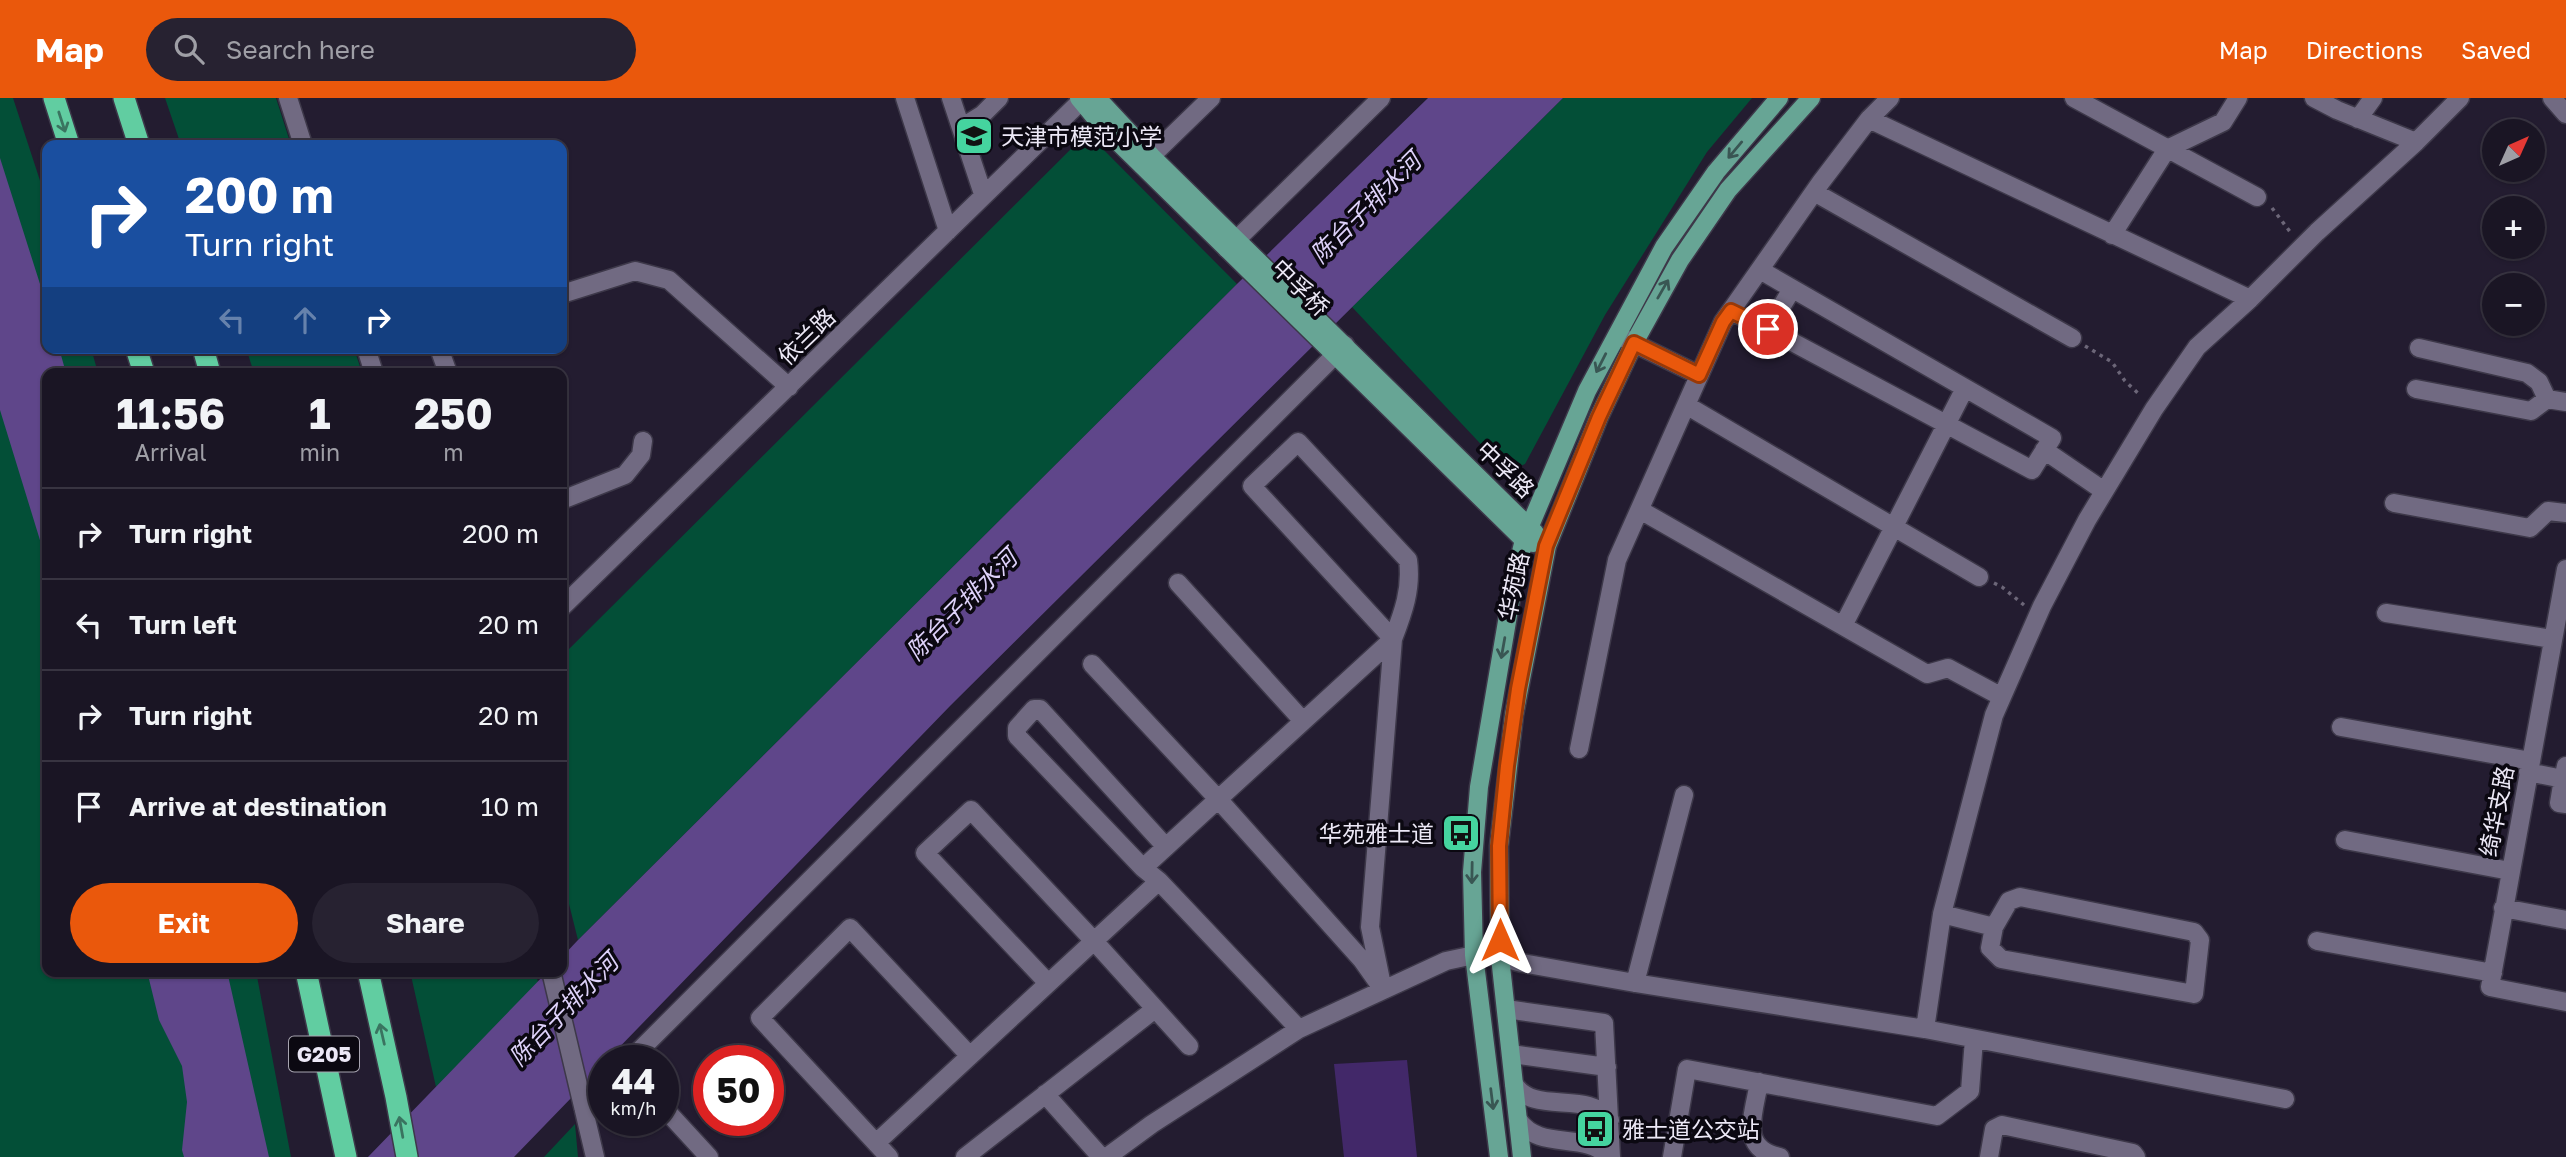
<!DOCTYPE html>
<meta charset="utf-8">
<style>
body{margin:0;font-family:"Golos Text","Noto Sans SC",sans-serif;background:#272231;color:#f1f3f6;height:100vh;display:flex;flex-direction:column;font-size:26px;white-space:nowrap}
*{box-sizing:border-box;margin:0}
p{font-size:23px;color:#9f9fa6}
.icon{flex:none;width:38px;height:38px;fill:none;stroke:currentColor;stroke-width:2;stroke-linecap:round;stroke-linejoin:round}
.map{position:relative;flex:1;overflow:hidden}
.panel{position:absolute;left:42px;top:270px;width:525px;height:609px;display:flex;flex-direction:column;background:#1a1524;border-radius:14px;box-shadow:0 2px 5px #0004,0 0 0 2px #383441}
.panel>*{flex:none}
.hud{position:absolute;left:42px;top:42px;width:525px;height:214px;border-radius:14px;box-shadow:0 2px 5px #0004,0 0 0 2px #383441;background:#1a4fa0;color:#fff;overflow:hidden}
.needle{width:46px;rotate:45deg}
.buttons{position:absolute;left:2482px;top:21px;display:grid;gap:14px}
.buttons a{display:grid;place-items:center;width:63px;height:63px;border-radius:50%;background:#1a1524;box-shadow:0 2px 5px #0004,0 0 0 2px #383441;font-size:35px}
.speed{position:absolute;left:588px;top:947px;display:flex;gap:14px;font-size:35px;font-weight:700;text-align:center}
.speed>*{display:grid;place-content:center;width:91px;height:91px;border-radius:50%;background:#1a1524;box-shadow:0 2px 5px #0004,0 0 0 2px #383441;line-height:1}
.speed small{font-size:18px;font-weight:400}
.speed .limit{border:10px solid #d22;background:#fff;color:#111}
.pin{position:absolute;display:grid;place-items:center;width:60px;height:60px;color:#fff;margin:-30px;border:4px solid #fff;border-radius:50%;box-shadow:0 2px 7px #0007}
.me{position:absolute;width:77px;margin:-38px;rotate:0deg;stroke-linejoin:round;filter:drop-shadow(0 0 5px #0008)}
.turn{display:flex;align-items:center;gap:24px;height:147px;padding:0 28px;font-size:32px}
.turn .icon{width:91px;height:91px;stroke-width:2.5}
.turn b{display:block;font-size:49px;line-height:60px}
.lanes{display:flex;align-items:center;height:66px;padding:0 28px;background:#0003;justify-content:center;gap:35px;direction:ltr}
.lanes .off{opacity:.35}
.eta{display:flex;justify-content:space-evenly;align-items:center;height:119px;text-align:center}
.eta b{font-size:42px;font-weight:700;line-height:49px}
.primary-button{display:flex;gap:14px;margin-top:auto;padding:14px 28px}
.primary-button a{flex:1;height:80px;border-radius:42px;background:#ea580c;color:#fff;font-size:28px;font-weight:700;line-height:80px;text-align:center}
.primary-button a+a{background:#272231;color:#f1f3f6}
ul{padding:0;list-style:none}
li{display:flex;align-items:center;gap:21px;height:91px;padding:0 28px;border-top:2px solid #383441}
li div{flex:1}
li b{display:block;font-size:26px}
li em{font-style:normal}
header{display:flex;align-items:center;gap:42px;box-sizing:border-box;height:98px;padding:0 35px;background:#ea580c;color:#fff}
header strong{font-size:33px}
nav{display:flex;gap:38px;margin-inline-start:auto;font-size:24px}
.search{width:490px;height:63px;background:#272231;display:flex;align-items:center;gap:18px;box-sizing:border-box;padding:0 24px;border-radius:38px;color:#9f9fa6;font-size:26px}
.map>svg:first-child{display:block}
.green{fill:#034f37}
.water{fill:#5f468a}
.building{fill:#422869}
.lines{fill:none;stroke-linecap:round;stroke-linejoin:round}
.minor-casing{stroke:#3d3849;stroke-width:21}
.major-casing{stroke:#3d3849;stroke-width:21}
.highway-casing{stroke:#3d3849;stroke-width:24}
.path{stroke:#6c6678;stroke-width:3.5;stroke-dasharray:3.5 5;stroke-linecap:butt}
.minor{stroke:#716a82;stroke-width:18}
.major{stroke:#67a595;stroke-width:18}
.highway{stroke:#61cda1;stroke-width:21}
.oneway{stroke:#3a7460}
.oneway2{stroke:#395653}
.route-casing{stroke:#983908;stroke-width:18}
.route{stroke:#ea580c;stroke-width:12}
.labels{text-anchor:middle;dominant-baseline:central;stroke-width:7;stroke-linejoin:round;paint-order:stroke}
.shield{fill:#0b0811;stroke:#a8a5b1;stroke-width:2}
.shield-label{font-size:21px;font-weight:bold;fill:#ece8f6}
.poi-label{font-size:23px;fill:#ece8f6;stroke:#0b0811;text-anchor:start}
.street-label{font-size:23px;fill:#ece8f6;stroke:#0b0811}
.water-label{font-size:24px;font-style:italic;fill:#ded2fa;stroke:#0b0811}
</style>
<header>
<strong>Map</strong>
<div class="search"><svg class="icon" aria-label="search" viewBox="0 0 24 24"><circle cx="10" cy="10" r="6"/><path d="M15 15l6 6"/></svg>Search here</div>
<nav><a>Map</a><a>Directions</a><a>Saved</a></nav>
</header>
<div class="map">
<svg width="2566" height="1059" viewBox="0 0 2566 1059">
<rect width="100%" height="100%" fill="#231c30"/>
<path class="green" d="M0,0H13L47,104V250H91L98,275H47V873H256L291,1059H0Z
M165,0H276L291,47H181Z
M1563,0H1752L1707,54L1605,217L1525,366L1507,374L1352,209Z
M1087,35L1237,186L578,842L562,778V558Z
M246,250H354L362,275H254Z
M410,873H535L538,884L436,989Z
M575,1026L578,1059H544Z"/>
<path class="water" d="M1428,0H1563L951,607L607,962H604V966L514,1059H368L548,873H562V859L578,842L1237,186Z
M0,60L47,208V250H59L66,275H47V465L0,312Z
M147,873H227L269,1059H184L182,1052L187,1004L182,968L159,922Z"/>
<path class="building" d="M1407,962L1417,1059H1344L1334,966Z"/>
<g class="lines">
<defs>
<path id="minor" d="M288,0L303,47
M905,0L948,133
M951,0L983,96
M2074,0L2257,99
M2314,0L2337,12L2416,44
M2552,0L2566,16
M1869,21L2250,201
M2358,21L2373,0
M961,30L982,17L999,0
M1142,67L1211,0
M1814,94L2072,240
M2112,137L2167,51L2223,24L2238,0
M1227,151L1381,0
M1760,172L2052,340L2032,372L1768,231L1792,191
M562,196L635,173L669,182L789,289
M1731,213L1768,231
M1621,239L1699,277
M366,250L374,275
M439,250L448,275
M2419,250L2527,275L2539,284L2547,301
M2416,291L2531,313L2547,301L2566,304
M1686,307L1979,479
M1298,344L1408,462C1412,491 1403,515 1393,541L1252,388Z
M2044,352L2104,393
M562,402L625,377L641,357L643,343
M2394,405L2530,430L2548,413L2566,415
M1640,412L1927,576L1948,570L2002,599
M2566,471L2490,889L2566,904
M1178,485L1303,623
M562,509L1084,0
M2386,515L2552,541
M1843,528L1965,290
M1092,566L1218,701L1362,862L1379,886
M2341,629L2531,663
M1579,651L1617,462L1723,224L1821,84L1869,21L1890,0
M2528,674L2563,681L2566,668
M2563,681L2559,705L2566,706
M2345,742L2510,773
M1143,770L1017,638V630L1034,611H1040L1166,749
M1159,783L1094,843L1189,948
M2503,810L2566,822
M1942,816L1994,829L2009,803L2020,799L2194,834L2200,842L2194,896L2001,861L1990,850L1994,829
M2317,843L2493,875
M551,873L595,1059
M1635,885L1684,697
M1506,911L1604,925L1611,1059
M1299,931L1159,783L1143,770L1393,541L1370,829L1383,892
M1925,931L2285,1001
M1511,956L1607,969
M630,962L1345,247
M1759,984C1754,1016 1738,1051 1780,1059
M1514,986C1534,1018 1588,991 1610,1022
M1045,996L1101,1059
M583,1009L604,989
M663,1009L709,1059
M1519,1023C1540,1053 1585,1033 1609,1059
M876,1045L1094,843L971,712L925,755L1048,885
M889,1059L760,920L850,830L970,958
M965,1059L1155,911
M1107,1059L1152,1026L1299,931L1446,863L1474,857L1500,859L1522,865L1635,885L1925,931L1942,816L1994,617L2042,508L2087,422L2154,311L2197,249L2250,201L2317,134L2416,44L2460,0
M1672,1059L1687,971L1937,1018L1970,993L1974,941
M1989,1059L1994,1031L2002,1027L2133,1055L2136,1059"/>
<path id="major" d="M1079,0L1103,29L1524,442L1533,445
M1097,0L1152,59L1535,435
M1499,1059L1474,857L1472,774L1479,689L1514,482L1524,442L1587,293L1664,149L1716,74L1779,0
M1522,1059L1500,859L1499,748L1514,617L1547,448L1599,319L1634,245L1680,162L1728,92L1811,0"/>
<path id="highway" d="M54,0L69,47
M124,0L139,47
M136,250L144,275
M203,250L210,275
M306,873L346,1059
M368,873L396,999L407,1059"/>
</defs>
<use href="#minor" class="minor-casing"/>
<use href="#major" class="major-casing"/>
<use href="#highway" class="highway-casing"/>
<path class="path" d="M2272,110L2291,135
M2085,248L2112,264L2125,283L2141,298
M1994,485L2002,489L2024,507"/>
<use href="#minor" class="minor"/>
<use href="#major" class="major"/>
<use href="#highway" class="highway"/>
</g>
<defs><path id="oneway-shaft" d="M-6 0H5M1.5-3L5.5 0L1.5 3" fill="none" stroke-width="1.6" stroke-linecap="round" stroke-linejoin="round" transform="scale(1.75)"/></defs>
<g class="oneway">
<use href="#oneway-shaft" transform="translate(62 24) rotate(72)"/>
<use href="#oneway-shaft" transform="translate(382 936) rotate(-103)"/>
<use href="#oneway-shaft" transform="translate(401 1029) rotate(-100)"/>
</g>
<g class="oneway2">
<use href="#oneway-shaft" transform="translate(1735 52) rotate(130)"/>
<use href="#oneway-shaft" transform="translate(1663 191) rotate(-60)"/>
<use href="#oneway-shaft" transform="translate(1601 265) rotate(117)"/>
<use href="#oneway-shaft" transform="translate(1503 550) rotate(100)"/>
<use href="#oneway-shaft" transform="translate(1472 775) rotate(91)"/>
<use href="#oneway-shaft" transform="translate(1492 1001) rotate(83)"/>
</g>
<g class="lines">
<defs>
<path id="route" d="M1500,842L1499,748L1507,668L1518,591L1546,448L1599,319L1634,245L1699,277L1723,224L1731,213L1768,231"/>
</defs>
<use href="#route" class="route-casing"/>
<use href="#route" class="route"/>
</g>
<defs>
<symbol id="school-square" viewBox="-11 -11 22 22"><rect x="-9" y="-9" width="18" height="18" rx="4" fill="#45d49f" stroke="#0b0811"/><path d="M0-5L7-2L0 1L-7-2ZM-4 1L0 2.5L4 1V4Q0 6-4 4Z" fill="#111"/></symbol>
<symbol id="bus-square" viewBox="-11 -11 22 22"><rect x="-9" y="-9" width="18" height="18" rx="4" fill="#45d49f" stroke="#0b0811"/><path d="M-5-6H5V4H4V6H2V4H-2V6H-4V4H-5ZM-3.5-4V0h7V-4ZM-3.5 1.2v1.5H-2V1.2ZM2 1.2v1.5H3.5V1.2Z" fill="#111"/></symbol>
</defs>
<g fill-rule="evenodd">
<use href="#school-square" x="952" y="16" width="44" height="44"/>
<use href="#bus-square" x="1439" y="713" width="44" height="44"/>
<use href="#bus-square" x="1573" y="1009" width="44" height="44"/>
</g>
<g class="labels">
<rect class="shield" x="289" y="938.5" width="70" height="35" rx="5"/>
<g class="shield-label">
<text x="324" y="956">G205</text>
</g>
<g class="poi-label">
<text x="1001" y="38">天津市模范小学</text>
<text x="1434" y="735" text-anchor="end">华苑雅士道</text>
<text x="1622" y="1031">雅士道公交站</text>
</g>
<g class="street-label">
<text transform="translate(1301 189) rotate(45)">中孚桥</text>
<text transform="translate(806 238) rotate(-44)">依兰路</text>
<text transform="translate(1506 371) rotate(44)">中孚路</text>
<text transform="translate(1513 488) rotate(-78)">华苑路</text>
<text transform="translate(2496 713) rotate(-79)">绮华支路</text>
</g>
<g class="water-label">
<text transform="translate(1365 109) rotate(-45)">陈台子排水河</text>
<text transform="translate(961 506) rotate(-45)">陈台子排水河</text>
<text transform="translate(563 911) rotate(-46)">陈台子排水河</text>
</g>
</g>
</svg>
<div class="buttons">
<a><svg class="needle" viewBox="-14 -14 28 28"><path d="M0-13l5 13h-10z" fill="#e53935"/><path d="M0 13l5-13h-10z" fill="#9f9fa6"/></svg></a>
<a>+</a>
<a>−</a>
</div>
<div class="speed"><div>44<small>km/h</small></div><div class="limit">50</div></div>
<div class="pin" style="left:1768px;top:231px;background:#d93025"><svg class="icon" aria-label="arrive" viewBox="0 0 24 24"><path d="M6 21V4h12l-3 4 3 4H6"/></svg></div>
<svg class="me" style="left:1500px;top:842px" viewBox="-20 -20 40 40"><path d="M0-17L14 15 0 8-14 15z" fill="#ea580c" stroke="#fff" stroke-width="4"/></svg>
<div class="hud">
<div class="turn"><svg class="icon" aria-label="right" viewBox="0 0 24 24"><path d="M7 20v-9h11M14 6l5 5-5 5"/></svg><div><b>200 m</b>Turn right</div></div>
<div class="lanes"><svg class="icon off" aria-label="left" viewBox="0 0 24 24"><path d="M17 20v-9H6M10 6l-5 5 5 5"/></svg><svg class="icon off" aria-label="ahead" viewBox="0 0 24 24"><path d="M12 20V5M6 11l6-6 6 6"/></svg><svg class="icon" aria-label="right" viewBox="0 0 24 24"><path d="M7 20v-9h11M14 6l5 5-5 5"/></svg></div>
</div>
<section class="panel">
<div class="eta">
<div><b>11:56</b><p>Arrival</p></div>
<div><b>1</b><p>min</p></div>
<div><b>250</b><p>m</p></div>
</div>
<ul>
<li><svg class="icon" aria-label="right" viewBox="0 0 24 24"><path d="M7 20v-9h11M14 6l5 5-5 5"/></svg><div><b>Turn right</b></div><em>200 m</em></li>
<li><svg class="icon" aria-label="left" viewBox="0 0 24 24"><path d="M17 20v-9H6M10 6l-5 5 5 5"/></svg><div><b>Turn left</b></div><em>20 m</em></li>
<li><svg class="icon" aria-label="right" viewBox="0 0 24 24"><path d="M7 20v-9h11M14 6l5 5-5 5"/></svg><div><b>Turn right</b></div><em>20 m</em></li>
<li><svg class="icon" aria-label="arrive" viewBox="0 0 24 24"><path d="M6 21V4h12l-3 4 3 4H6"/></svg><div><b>Arrive at destination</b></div><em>10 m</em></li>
</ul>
<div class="primary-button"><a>Exit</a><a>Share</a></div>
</section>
</div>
